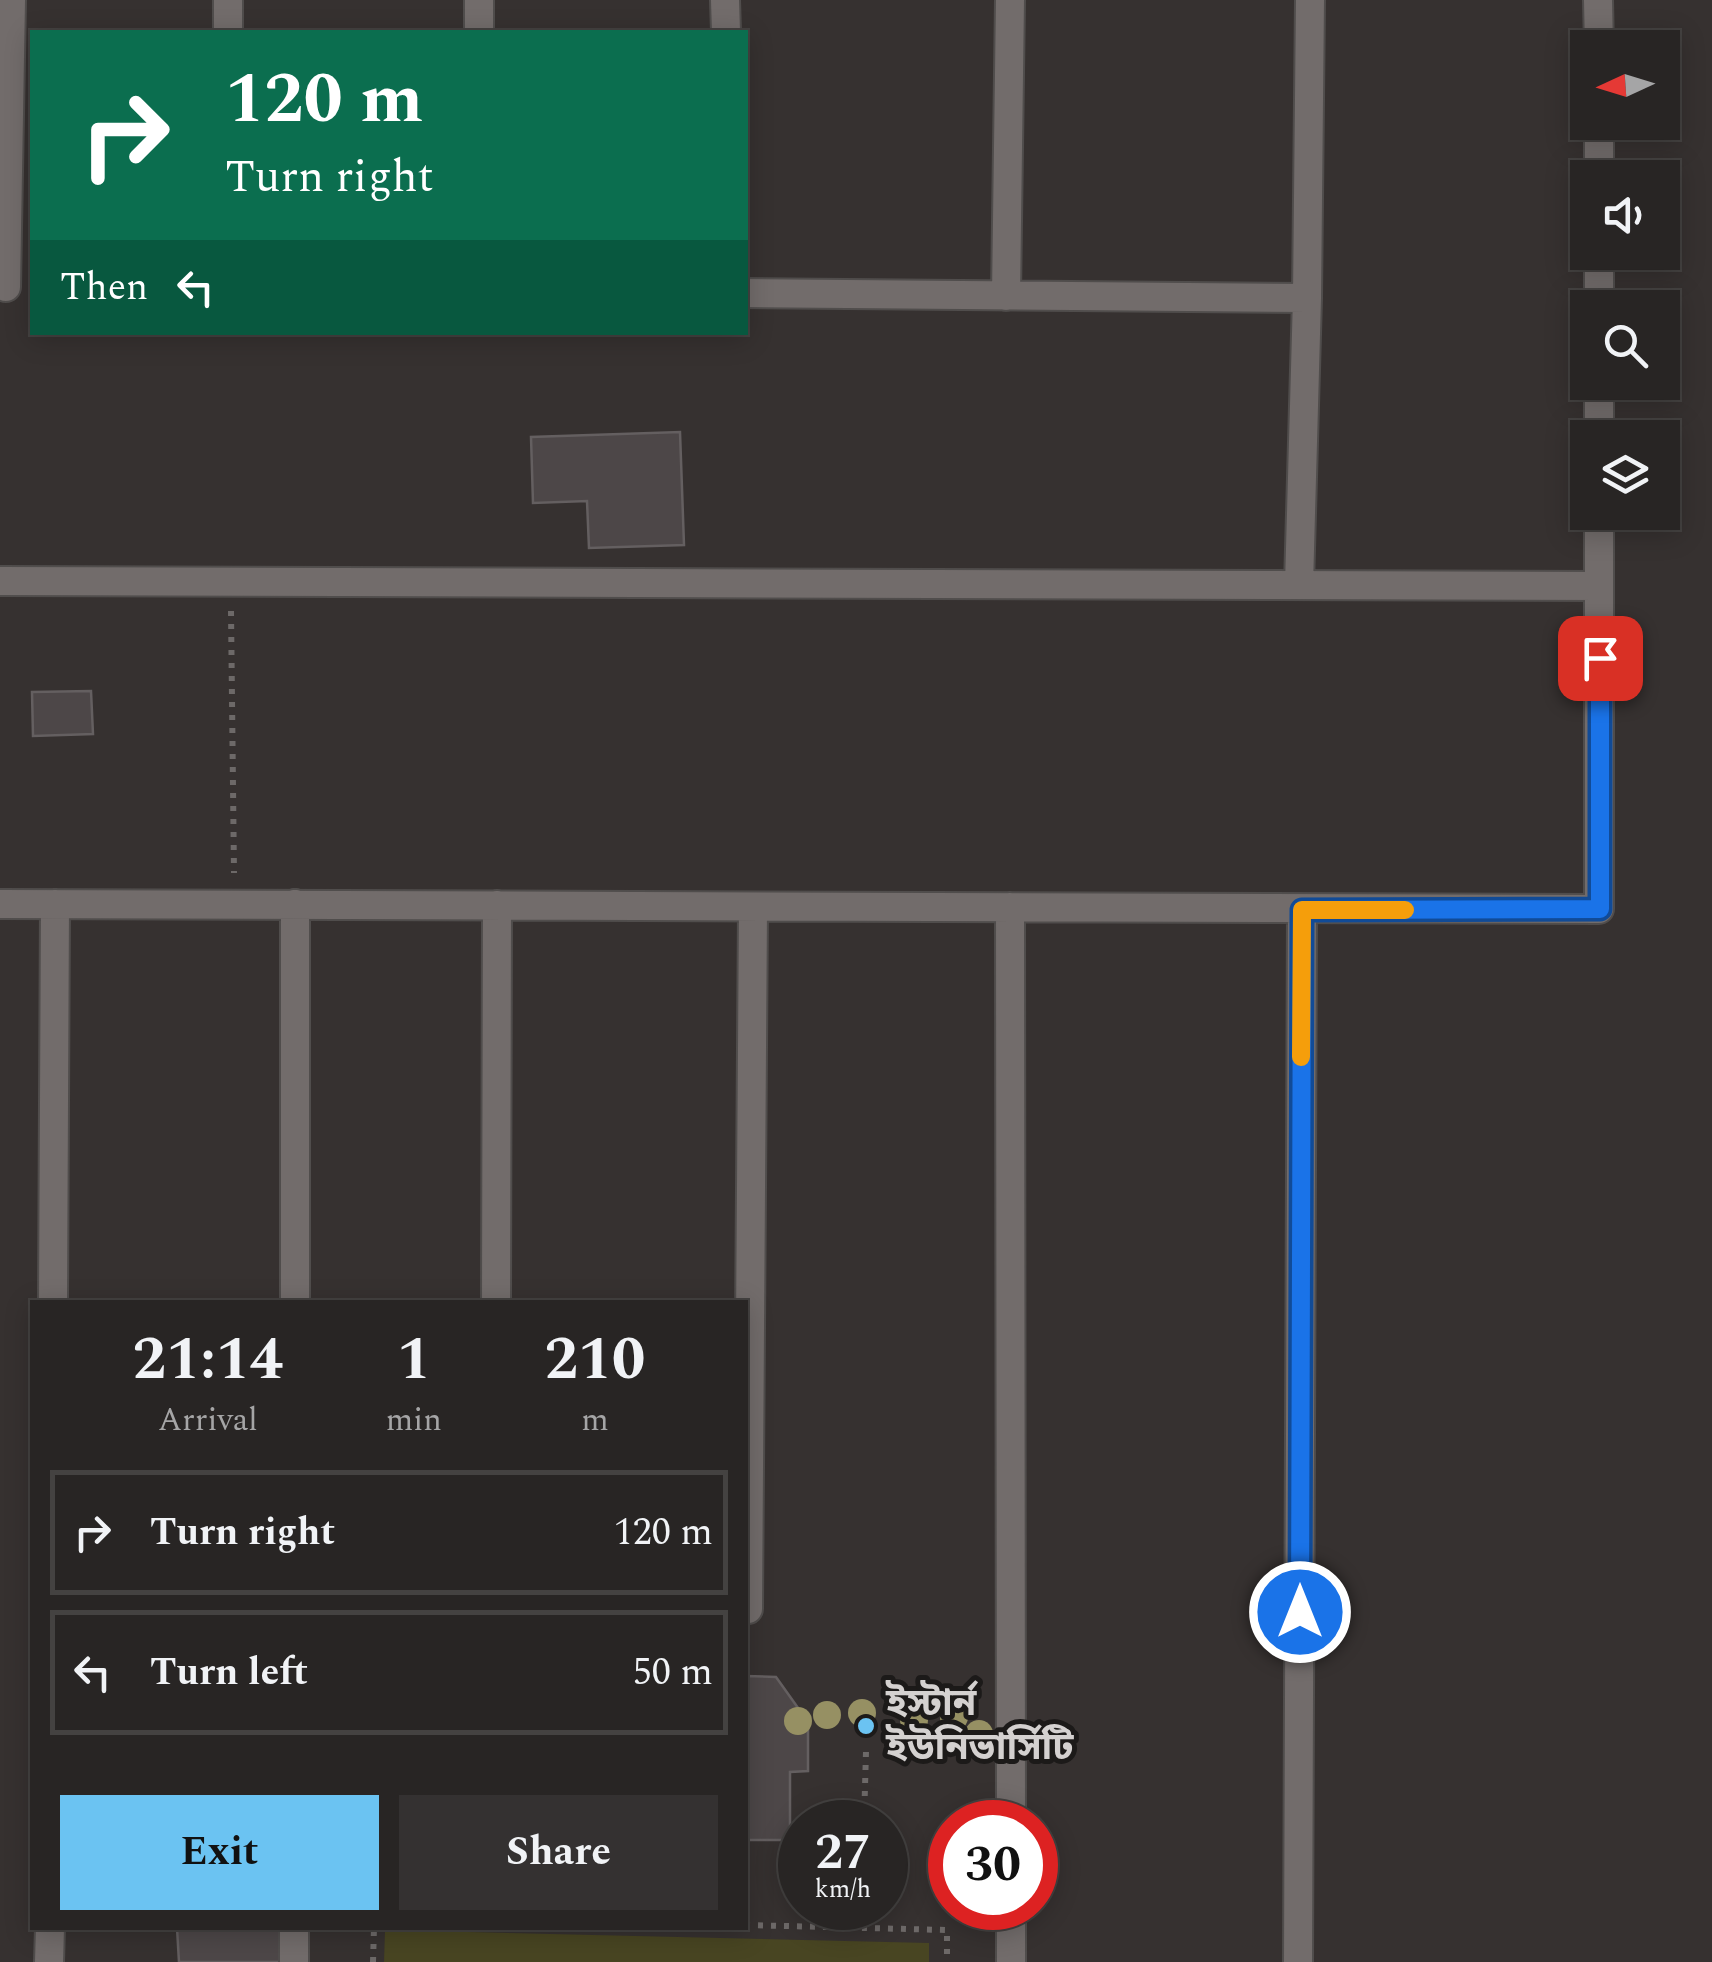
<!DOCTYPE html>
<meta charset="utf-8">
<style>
body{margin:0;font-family:Spectral,"Noto Sans Bengali",serif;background:#343131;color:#f1f3f6;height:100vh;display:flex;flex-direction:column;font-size:38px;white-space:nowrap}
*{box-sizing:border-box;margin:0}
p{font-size:32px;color:#a5a5a6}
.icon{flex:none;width:55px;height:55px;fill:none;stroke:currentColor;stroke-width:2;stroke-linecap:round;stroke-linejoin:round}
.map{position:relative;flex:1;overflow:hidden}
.side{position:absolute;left:30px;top:1300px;width:718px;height:630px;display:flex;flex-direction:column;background:#282524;border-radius:0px;box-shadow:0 5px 25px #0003,0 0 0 2px #444241}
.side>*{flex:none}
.top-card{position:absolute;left:30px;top:30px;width:718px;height:305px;border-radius:0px;box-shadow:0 5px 25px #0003,0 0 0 2px #444241;background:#0b6e4f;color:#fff;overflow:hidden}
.needle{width:65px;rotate:266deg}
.buttons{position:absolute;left:1570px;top:30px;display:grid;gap:20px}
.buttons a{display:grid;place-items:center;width:110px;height:110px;border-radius:0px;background:#282524;box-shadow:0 5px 25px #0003,0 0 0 2px #444241;font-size:50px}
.speed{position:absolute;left:778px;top:1800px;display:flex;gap:20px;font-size:50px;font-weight:700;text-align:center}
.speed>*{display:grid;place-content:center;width:130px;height:130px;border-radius:50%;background:#282524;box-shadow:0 5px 25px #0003,0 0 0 2px #444241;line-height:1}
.speed small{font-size:25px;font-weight:400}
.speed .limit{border:15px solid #d22;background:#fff;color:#111}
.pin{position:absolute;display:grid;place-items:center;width:85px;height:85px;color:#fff;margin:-42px;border-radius:20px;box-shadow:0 5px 15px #0006}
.me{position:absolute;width:110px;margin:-55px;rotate:0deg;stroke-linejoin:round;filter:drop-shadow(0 0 8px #0008)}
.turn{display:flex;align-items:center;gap:35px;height:210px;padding:0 30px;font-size:45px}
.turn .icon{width:130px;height:130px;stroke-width:2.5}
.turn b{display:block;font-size:70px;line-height:85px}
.then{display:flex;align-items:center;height:95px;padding:0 30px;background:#0003;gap:20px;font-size:38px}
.eta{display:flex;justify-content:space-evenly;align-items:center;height:170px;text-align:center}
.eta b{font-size:60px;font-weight:700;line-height:70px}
.primary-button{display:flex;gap:20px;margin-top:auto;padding:20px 30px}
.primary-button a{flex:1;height:115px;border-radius:0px;background:#6bc3f2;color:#111;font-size:40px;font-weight:700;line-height:115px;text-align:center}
.primary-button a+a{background:#343131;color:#f1f3f6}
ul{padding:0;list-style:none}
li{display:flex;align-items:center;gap:30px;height:125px;margin:0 20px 15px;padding:0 10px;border:5px solid #444241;border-radius:0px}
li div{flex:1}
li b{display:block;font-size:38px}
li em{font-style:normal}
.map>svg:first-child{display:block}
.green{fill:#484522}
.building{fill:#4d4748;stroke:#645f60;stroke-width:2.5}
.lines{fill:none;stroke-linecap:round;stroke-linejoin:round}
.minor-casing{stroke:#504d4c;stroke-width:32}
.path{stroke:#6d6968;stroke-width:6;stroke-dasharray:5 8;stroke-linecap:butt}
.minor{stroke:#726c6b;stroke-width:28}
.tree{fill:#969063}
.route-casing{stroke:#114b97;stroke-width:25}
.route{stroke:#1a73e8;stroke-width:18}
.slow{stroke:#f59e0b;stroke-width:18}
.poi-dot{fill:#6bc3f2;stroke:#1c1a19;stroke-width:4}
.labels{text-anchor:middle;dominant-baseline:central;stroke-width:10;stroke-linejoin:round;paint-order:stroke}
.poi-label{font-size:38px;font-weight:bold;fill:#d4d1d0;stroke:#1c1a19;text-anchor:start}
</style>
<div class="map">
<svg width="1712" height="1962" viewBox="0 0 1712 1962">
<rect width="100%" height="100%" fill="#363130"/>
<path class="green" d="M385,1930L929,1943V1962H384Z"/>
<path class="building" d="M680,432L684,545L589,548L587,501L533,503L531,437Z
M91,691L93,734L33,736L32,692Z
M745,1676L776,1677L808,1722V1771L790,1772V1840H745Z
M177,1928H280L282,1962H179Z"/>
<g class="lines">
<defs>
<path id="minor" d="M228,0V32
M479,0V32
M725,0L726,32
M1598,0L1599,48
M1599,122V178
M1599,252V308
M6,287L11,0
M745,293L1307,298
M1006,296L1010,0
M1599,382V438
M0,581L1599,586
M1299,585L1307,298L1310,0
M0,904L1599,909V512
M1010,907L1011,1822
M53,1302L55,904
M295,1302V904
M496,1302L497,905
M748,1609L753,907
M1011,1908V1962
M49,1962L50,1928
M294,1962V1928
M1298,1962L1302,910"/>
</defs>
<use href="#minor" class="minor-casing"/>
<path class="path" d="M231,611L234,873
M864,1822L866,1752
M745,1925L947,1930V1962
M860,1928L861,1908
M373,1962L374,1928"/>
<use href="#minor" class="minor"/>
</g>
<g class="tree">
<circle cx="862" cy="1713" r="14"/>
<circle cx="827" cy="1715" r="14"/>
<circle cx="954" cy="1717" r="14"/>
<circle cx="914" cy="1720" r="14"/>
<circle cx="798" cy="1721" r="14"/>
<circle cx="979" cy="1734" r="14"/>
</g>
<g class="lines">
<defs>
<path id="route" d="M1300,1612L1302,910L1600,909V658"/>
</defs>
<use href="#route" class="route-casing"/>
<use href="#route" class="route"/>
<path class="slow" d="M1301,1057L1302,910H1405"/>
</g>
<circle class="poi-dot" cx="866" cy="1726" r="10"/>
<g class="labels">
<g class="poi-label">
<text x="886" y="1704">ইস্টার্ন<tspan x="886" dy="44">ইউনিভার্সিটি</tspan></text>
</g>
</g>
</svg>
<div class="buttons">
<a><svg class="needle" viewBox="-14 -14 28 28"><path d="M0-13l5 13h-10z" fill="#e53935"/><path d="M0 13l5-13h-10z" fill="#a5a5a6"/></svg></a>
<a><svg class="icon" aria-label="sound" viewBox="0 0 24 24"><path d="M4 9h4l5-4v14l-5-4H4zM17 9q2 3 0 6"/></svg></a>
<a><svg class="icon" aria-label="search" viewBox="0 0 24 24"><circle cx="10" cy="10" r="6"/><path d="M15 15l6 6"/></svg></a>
<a><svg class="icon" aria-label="layers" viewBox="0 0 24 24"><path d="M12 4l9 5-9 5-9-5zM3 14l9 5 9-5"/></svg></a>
</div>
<div class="speed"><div>27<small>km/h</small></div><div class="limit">30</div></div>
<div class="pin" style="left:1600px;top:658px;background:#d93025"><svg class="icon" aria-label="arrive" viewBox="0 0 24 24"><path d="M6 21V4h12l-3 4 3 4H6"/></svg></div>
<svg class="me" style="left:1300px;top:1612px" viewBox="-20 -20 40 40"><circle r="17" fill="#1a73e8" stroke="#fff" stroke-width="3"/><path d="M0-11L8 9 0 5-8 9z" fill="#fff"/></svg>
<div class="top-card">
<div class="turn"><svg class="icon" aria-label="right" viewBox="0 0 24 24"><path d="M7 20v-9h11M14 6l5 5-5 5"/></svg><div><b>120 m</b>Turn right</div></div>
<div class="then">Then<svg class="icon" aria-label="left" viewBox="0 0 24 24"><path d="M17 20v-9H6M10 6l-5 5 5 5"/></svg></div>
</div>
<section class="side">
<div class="eta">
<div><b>21:14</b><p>Arrival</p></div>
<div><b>1</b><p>min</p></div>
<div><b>210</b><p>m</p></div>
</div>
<ul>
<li><svg class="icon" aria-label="right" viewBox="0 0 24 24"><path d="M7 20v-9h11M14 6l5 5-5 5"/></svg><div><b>Turn right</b></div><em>120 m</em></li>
<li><svg class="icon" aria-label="left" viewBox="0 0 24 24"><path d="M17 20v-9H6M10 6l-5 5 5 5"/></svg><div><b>Turn left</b></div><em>50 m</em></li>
</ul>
<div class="primary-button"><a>Exit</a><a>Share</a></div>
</section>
</div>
